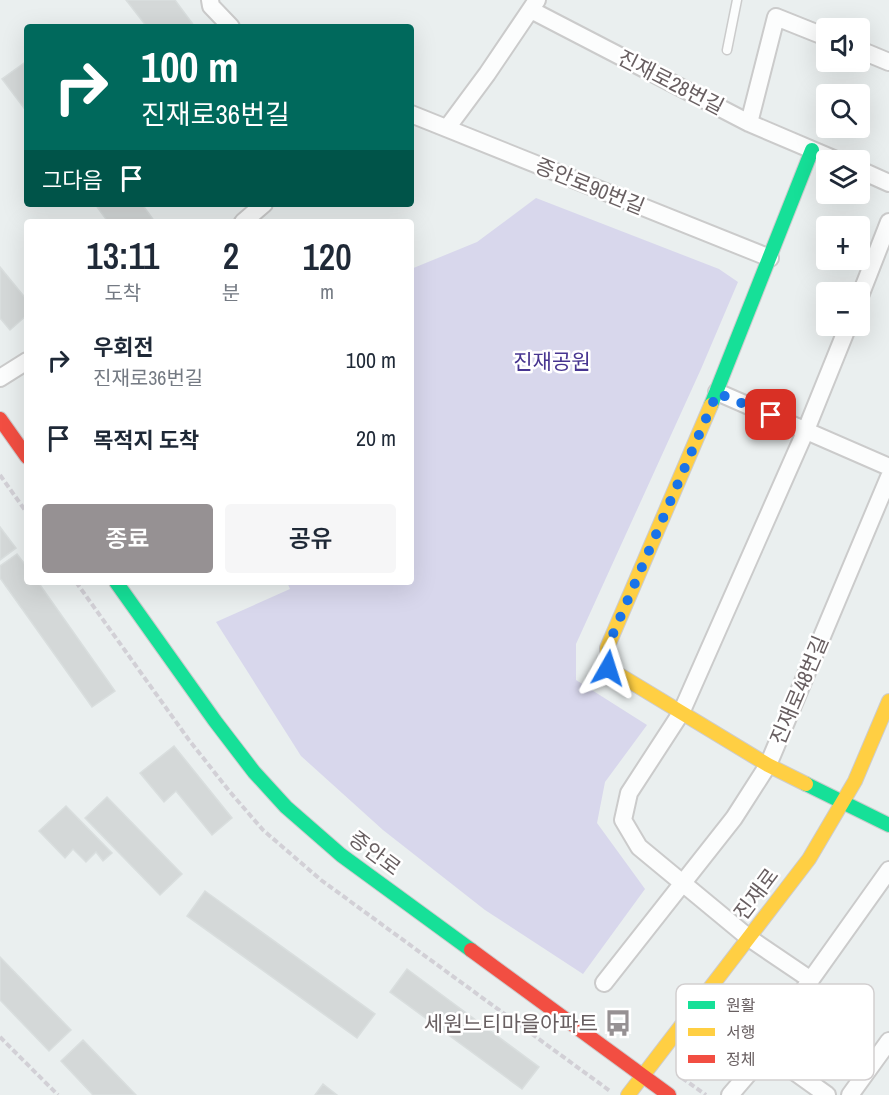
<!DOCTYPE html>
<html lang="ko">
<meta charset="utf-8">
<style>
body{margin:0;font-family:"Archivo Narrow","Noto Sans KR",sans-serif;background:#f6f6f7;color:#1f2937;height:100vh;display:flex;flex-direction:column;font-size:22px;white-space:nowrap}
*{box-sizing:border-box;margin:0}
p{font-size:20px;color:#747a83}
.icon{flex:none;width:33px;height:33px;fill:none;stroke:currentColor;stroke-width:2;stroke-linecap:round;stroke-linejoin:round}
.map{position:relative;flex:1;overflow:hidden}
.details{position:absolute;left:24px;top:219px;width:390px;height:366px;display:flex;flex-direction:column;background:#fff;border-radius:6px;box-shadow:0 6px 24px #0002}
.details>*{flex:none}
.top-card{position:absolute;left:24px;top:24px;width:390px;height:183px;border-radius:6px;box-shadow:0 6px 24px #0002;background:#00695c;color:#fff;overflow:hidden}
.controls{position:absolute;left:816px;top:18px;display:grid;gap:12px}
.controls a{display:grid;place-items:center;width:54px;height:54px;border-radius:6px;background:#fff;box-shadow:0 6px 24px #0002;font-size:30px}
.pin{position:absolute;display:grid;place-items:center;width:51px;height:51px;color:#fff;margin:-26px;border-radius:12px;box-shadow:0 3px 9px #0006}
.me{position:absolute;width:66px;margin:-33px;rotate:6deg;stroke-linejoin:round;filter:drop-shadow(0 0 4px #0008)}
.turn{display:flex;align-items:center;gap:21px;height:126px;padding:0 18px;font-size:27px}
.turn .icon{width:78px;height:78px;stroke-width:2.5}
.turn b{display:block;font-size:42px;line-height:51px}
.then{display:flex;align-items:center;height:57px;padding:0 18px;background:#0003;gap:12px;font-size:22px}
.eta{display:flex;justify-content:space-evenly;align-items:center;height:102px;text-align:center}
.eta b{font-size:36px;font-weight:600;line-height:42px}
.action{display:flex;gap:12px;margin-top:auto;padding:12px 18px}
.action a{flex:1;height:69px;border-radius:6px;background:#969193;color:#fff;font-size:24px;font-weight:600;line-height:69px;text-align:center}
.action a+a{background:#f6f6f7;color:#1f2937}
ul{padding:0;list-style:none}
li{display:flex;align-items:center;gap:18px;height:78px;padding:0 18px}
li div{flex:1}
li b{display:block;font-size:22px}
li em{font-style:normal}
.map>svg:first-child{display:block}
.green{fill:#d8d7ec}
.building{fill:#d4d8d8;stroke:#d9dede;stroke-width:1.5}
.lines{fill:none;stroke-linecap:round;stroke-linejoin:round}
.lane-casing{stroke:#cbcbcb;stroke-width:11}
.street-casing{stroke:#cbcbcb;stroke-width:20}
.fast-casing{stroke:#cdcccd;stroke-width:16}
.slow-casing{stroke:#cdcccd;stroke-width:16}
.jam-casing{stroke:#cdcccd;stroke-width:16}
.path{stroke:#d2d0d6;stroke-width:4;stroke-dasharray:6 3;stroke-linecap:butt}
.lane{stroke:#fcfdfd;stroke-width:8}
.street{stroke:#fcfdfd;stroke-width:16}
.fast{stroke:#16e098;stroke-width:14}
.slow{stroke:#ffcf43;stroke-width:14}
.jam{stroke:#f24e42;stroke-width:14}
.route{stroke:#1a73e8;stroke-width:10;stroke-dasharray:0 18}
.labels{text-anchor:middle;dominant-baseline:central;stroke-width:5;stroke-linejoin:round;paint-order:stroke}
.street-label{font-size:21px;fill:#685f61;stroke:#fff}
.park-label{font-size:21px;fill:#473590;stroke:#fff}
.poi-label{font-size:21px;fill:#685f61;stroke:#fff;text-anchor:end}
.key{fill:#fff;stroke:#d2cfd0;stroke-width:1.5}
.key-label{font-size:16px;fill:#685f61}
</style>
<div class="map">
<svg width="889" height="1095" viewBox="0 0 889 1095">
<rect width="100%" height="100%" fill="#eaefef"/>
<path class="green" d="M536,198L719,269L738,282L701,369L576,644V680L647,725L605,782L597,823L645,889L583,974L485,910L383,830L301,756L216,622L290,589L287,582H411V269L477,242Z"/>
<path class="building" d="M126,0H175L195,27H147Z
M27,61V112L2,79Z
M95,204H142L155,222H108Z
M0,267L27,300V315L10,330L0,318Z
M0,527L16,548L0,560Z
M17,554L27,567V582H38L115,691L92,707L0,578V566Z
M174,746L232,818L212,835L176,791L164,802L140,773Z
M107,797L182,874L160,895L85,818Z
M66,806L112,853L103,861L96,852L86,862L73,849L65,858L39,831Z
M205,891L375,1014L357,1038L187,916Z
M0,957L71,1030L49,1051L0,1000Z
M407,969L539,1067L522,1089L390,992Z
M83,1040L136,1095H93L61,1061Z
M323,1084L337,1095H315Z"/>
<g class="lines">
<defs>
<path id="lane" d="M727,50L737,0"/>
<path id="street" d="M210,0L211,6L231,27
M531,10L749,123L836,160
M860,50L889,62
M411,114L770,258
M749,123L776,17L826,37
M447,128L487,74L537,0
M860,170L889,183
M243,222L264,204
M860,296L889,222
M0,378L27,361
M717,392L889,467
M811,980L749,938L639,847L623,820L629,793L681,713L806,430L848,326
M604,983L734,818L768,765L889,477
M767,1052L827,1095
M730,1095L767,1052L770,1037L889,870
M850,1095L889,1041"/>
<path id="fast" d="M711,405L812,150
M116,582L215,721L254,772L286,807L341,855L471,950
M806,784L889,825"/>
<path id="slow" d="M711,405L607,648L608,668L768,765L806,784
M628,1095L809,859L855,781L889,701"/>
<path id="jam" d="M0,419L27,457
M471,950L669,1095"/>
</defs>
<use href="#lane" class="lane-casing"/>
<use href="#street" class="street-casing"/>
<use href="#fast" class="fast-casing"/>
<use href="#slow" class="slow-casing"/>
<use href="#jam" class="jam-casing"/>
<path class="path" d="M0,475L27,513
M76,582L189,740L230,792L263,830L321,880L610,1091
M0,1037L58,1095
M682,1078L706,1095"/>
<use href="#lane" class="lane"/>
<use href="#street" class="street"/>
<use href="#fast" class="fast"/>
<use href="#slow" class="slow"/>
<use href="#jam" class="jam"/>
</g>
<g class="lines">
<path class="route" d="M608,668L607,648L717,393L771,415"/>
</g>
<defs>
<symbol id="bus-bare" viewBox="-9 -9 18 18"><path d="M-5-6H5V4H4V6H2V4H-2V6H-4V4H-5ZM-3.5-4V0h7V-4ZM-3.5 1.2v1.5H-2V1.2ZM2 1.2v1.5H3.5V1.2Z" fill="#969193" stroke="#fff" stroke-width="2.5" paint-order="stroke"/></symbol>
</defs>
<g fill-rule="evenodd">
<use href="#bus-bare" x="599" y="1004" width="38" height="38"/>
</g>
<g class="labels">
<g class="street-label">
<text transform="translate(671 82) rotate(27)">진재로28번길</text>
<text transform="translate(590 186) rotate(22)">증안로90번길</text>
<text transform="translate(799 690) rotate(-67)">진재로48번길</text>
<text transform="translate(375 853) rotate(37)">증안로</text>
<text transform="translate(756 894) rotate(-53)">진재로</text>
</g>
<g class="park-label">
<text x="552" y="361">진재공원</text>
</g>
<g class="poi-label">
<text x="598" y="1023">세원느티마을아파트</text>
</g>
</g>
<rect x="676" y="984" width="198" height="96" rx="9" class="key"/>
<rect x="688" y="1001" width="27" height="8" fill="#16e098"/>
<rect x="688" y="1028" width="27" height="8" fill="#ffcf43"/>
<rect x="688" y="1055" width="27" height="8" fill="#f24e42"/>
<g class="key-label">
<text x="726" y="1011">원활</text>
<text x="726" y="1038">서행</text>
<text x="726" y="1065">정체</text>
</g>
</svg>
<div class="controls">
<a><svg class="icon" aria-label="sound" viewBox="0 0 24 24"><path d="M4 9h4l5-4v14l-5-4H4zM17 9q2 3 0 6"/></svg></a>
<a><svg class="icon" aria-label="search" viewBox="0 0 24 24"><circle cx="10" cy="10" r="6"/><path d="M15 15l6 6"/></svg></a>
<a><svg class="icon" aria-label="layers" viewBox="0 0 24 24"><path d="M12 4l9 5-9 5-9-5zM3 14l9 5 9-5"/></svg></a>
<a>+</a>
<a>−</a>
</div>
<div class="pin" style="left:771px;top:415px;background:#d93025"><svg class="icon" aria-label="arrive" viewBox="0 0 24 24"><path d="M6 21V4h12l-3 4 3 4H6"/></svg></div>
<svg class="me" style="left:608px;top:668px" viewBox="-20 -20 40 40"><path d="M0-17L14 15 0 8-14 15z" fill="#1a73e8" stroke="#fff" stroke-width="4"/></svg>
<div class="top-card">
<div class="turn"><svg class="icon" aria-label="right" viewBox="0 0 24 24"><path d="M7 20v-9h11M14 6l5 5-5 5"/></svg><div><b>100 m</b>진재로36번길</div></div>
<div class="then">그다음<svg class="icon" aria-label="arrive" viewBox="0 0 24 24"><path d="M6 21V4h12l-3 4 3 4H6"/></svg></div>
</div>
<section class="details">
<div class="eta">
<div><b>13:11</b><p>도착</p></div>
<div><b>2</b><p>분</p></div>
<div><b>120</b><p>m</p></div>
</div>
<ul>
<li><svg class="icon" aria-label="right" viewBox="0 0 24 24"><path d="M7 20v-9h11M14 6l5 5-5 5"/></svg><div><b>우회전</b><p>진재로36번길</p></div><em>100 m</em></li>
<li><svg class="icon" aria-label="arrive" viewBox="0 0 24 24"><path d="M6 21V4h12l-3 4 3 4H6"/></svg><div><b>목적지 도착</b></div><em>20 m</em></li>
</ul>
<div class="action"><a>종료</a><a>공유</a></div>
</section>
</div>
